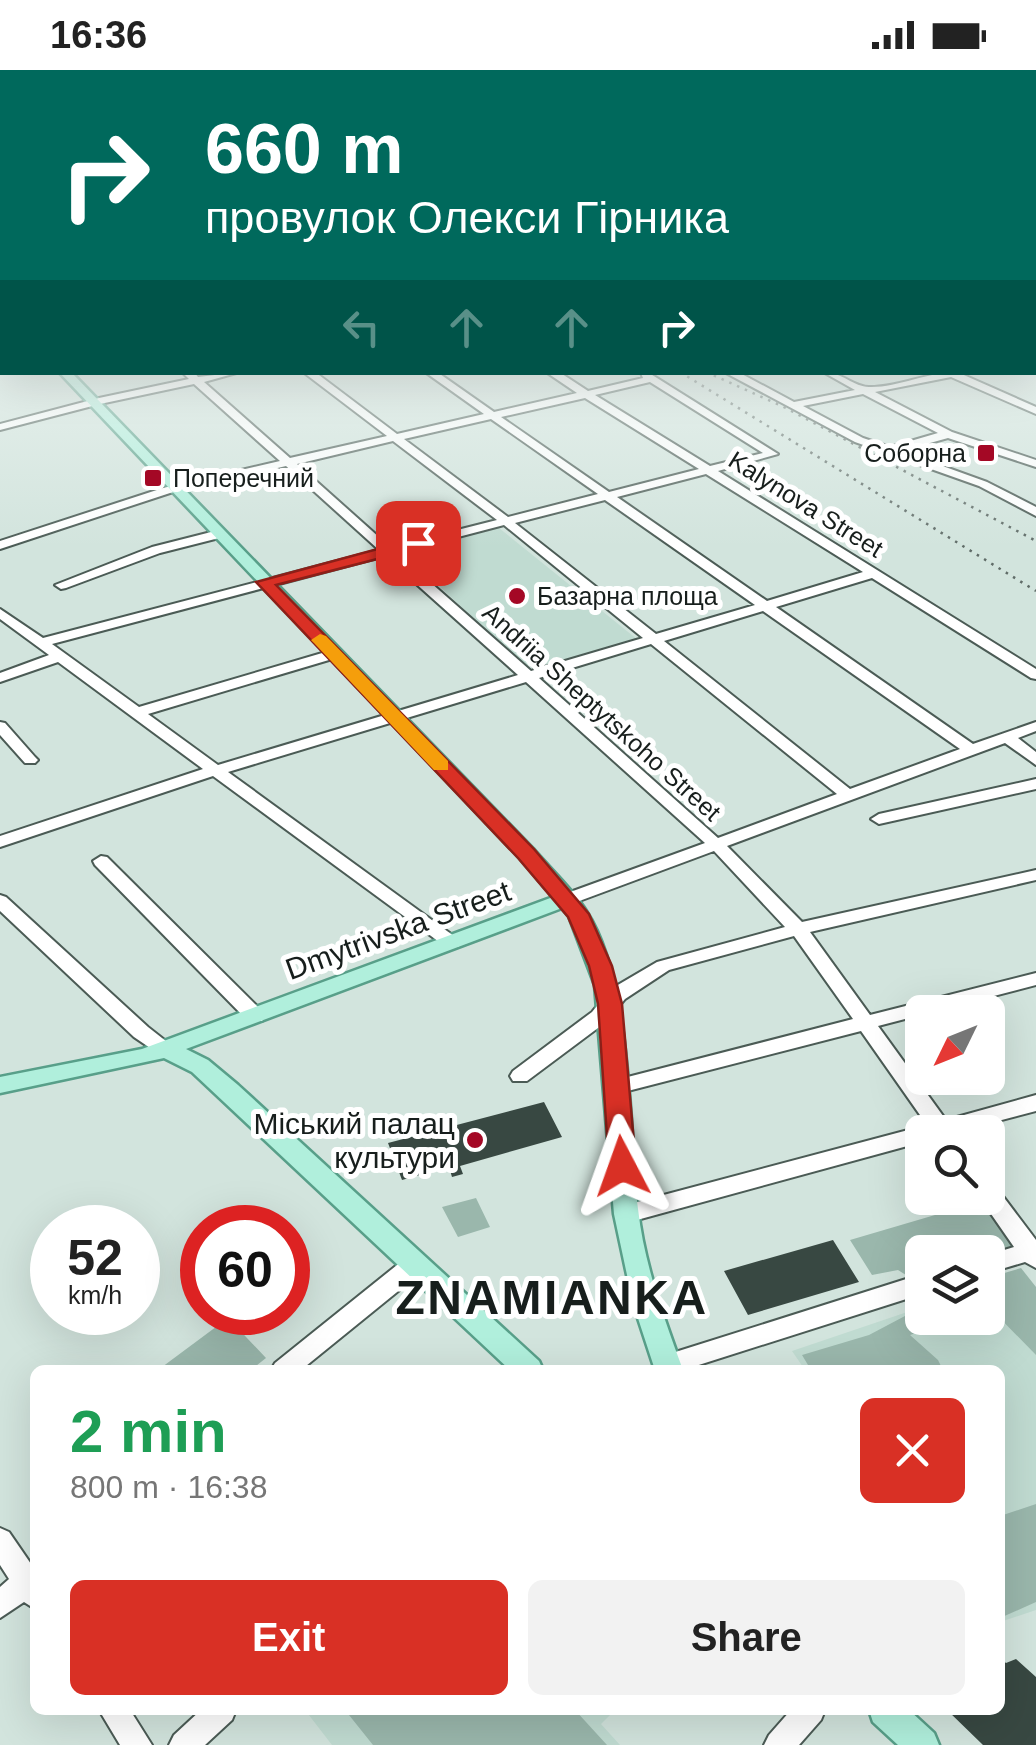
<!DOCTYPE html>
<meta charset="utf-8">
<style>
body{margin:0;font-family:Helvetica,sans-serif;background:#f2f2f2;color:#222;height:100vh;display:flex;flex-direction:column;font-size:38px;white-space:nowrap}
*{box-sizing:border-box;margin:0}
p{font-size:32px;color:#767676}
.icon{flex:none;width:55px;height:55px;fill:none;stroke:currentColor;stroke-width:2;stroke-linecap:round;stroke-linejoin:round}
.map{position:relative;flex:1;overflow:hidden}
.sheet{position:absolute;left:30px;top:1295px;width:975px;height:350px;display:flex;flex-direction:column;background:#fff;border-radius:15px;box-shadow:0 10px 40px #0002}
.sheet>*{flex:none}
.guide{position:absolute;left:0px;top:0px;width:1038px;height:305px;box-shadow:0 10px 40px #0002;background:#00695c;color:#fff;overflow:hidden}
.needle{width:65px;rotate:227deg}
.controls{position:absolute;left:905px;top:925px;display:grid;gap:20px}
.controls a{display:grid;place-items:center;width:100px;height:100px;border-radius:15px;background:#fff;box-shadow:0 10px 40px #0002;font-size:50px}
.speed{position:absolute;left:30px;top:1135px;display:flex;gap:20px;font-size:50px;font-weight:700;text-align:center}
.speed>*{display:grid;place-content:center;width:130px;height:130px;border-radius:50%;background:#fff;box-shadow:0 10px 40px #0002;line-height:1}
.speed small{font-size:25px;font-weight:400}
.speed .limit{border:15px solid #d22;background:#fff;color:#111}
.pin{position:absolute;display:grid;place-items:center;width:85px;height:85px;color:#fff;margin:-42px;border-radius:20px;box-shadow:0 5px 15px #0006}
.me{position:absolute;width:110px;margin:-55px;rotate:356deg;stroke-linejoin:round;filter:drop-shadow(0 0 8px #0008)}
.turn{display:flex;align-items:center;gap:35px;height:210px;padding:0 40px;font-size:45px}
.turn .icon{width:130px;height:130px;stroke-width:2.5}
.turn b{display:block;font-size:70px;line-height:85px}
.lanes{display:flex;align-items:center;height:95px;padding:0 40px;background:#0003;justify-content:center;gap:50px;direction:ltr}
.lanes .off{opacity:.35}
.round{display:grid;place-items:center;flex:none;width:105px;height:105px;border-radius:15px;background:#f2f2f2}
.head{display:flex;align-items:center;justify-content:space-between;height:170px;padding:0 40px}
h1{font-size:60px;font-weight:600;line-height:75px;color:#1e9e55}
.button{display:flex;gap:20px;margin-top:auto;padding:20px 40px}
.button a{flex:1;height:115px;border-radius:15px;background:#d93025;color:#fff;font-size:40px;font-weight:600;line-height:115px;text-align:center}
.button a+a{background:#f2f2f2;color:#222}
.status{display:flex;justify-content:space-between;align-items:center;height:70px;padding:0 50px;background:#fff;direction:ltr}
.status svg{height:28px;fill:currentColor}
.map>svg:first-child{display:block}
.built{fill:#c0dbd1}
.green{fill:#9ab7ac}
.building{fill:#384842}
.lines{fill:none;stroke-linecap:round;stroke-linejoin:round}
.minor-casing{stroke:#4b5b55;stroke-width:4}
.major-casing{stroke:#589f89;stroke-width:5}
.minor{fill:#fff;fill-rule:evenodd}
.major{fill:#b0efdc;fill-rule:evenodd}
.rail{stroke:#606c68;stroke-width:2.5;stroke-dasharray:2.5 6;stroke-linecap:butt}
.route{fill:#d93025;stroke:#8d1f18;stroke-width:2.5}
.slow{fill:#f59e0b}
.poi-dot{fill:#a40825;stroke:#fff;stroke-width:4}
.labels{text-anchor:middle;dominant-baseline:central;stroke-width:10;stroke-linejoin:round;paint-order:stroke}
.far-poi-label{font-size:25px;fill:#171e1c;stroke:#fff;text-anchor:start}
.far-street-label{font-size:25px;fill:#171e1c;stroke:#fff}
.street-label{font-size:30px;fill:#171e1c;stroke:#fff}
.poi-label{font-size:30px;fill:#171e1c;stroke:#fff;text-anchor:end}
.near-district-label{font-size:48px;font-weight:bold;letter-spacing:2.5px;fill:#171e1c;stroke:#fff}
</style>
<div class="status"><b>16:36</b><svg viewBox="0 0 49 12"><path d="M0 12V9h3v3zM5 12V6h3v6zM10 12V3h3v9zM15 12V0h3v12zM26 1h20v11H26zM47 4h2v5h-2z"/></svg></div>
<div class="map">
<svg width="1036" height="1675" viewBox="0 0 1036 1675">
<rect width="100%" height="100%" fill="#d2e4dd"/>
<path class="built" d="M499,458L638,570L539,600L532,594L524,596L403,482Z
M988,1215L1036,1220V1540L1000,1552V1300H805L792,1281L922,1237V1248H988Z
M305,1640H615L601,1654L620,1675H332Z"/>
<path class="green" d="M476,1128L490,1157L458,1167L442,1137Z
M986,1130L1022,1180L988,1190V1182H922V1210L917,1212L898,1200L872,1205L850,1170Z
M1021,1198L1036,1217V1285L988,1236V1208Z
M922,1237V1248H961L910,1265L938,1290L943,1300H811L802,1285L869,1265Z
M228,1248L266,1288L251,1300H158Z
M1036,1434V1532L1000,1548V1446Z
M345,1640H575L607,1675H373Z"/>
<path class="building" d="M544,1032L562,1067L460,1096L463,1104L452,1107L449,1097L402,1110L388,1073Z
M833,1170L859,1212L748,1245L724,1201Z
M1000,1588L1006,1593L1016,1589L1036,1607V1675H983L947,1640H1000Z"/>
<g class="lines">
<defs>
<path id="minor" d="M2,269V275L0,276V270Z
M182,302H194L198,307L240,302L204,312L290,388L387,366L303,302H315L397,364L484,344L425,302H437L494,342L577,323L546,302H559L588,321L643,308L641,303H649L778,384L718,401L1036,599V609L1031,608L872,508L776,537L973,674L1036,652V661L1018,668L1036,682V695L1005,673L727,776L802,852L1036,800V810L810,862L870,945L1036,903V915L878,956L946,1050L1036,1025V1041L956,1062H922V1072L626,1153L618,1150L615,1144L618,1138L626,1135L927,1055L861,961L616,1024L609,1022L606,1017L609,1012L616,1010L853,949L794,866L669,900L625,929L606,952L527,1011H513L510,1006L513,1001L592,942L611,919L657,892L785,857L714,781L574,833H562L559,829L562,825L705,773L526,612L228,702L458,869L461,873L458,877H446L213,706L0,777V766L203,699L58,592L0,612V603L49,585L0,549V539L43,568L379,480L286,396L170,423L0,479V471L163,418L280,391L194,314L100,334L0,360V354L99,328L189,309ZM650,312L763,383L710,396L595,325ZM585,328L699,399L609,422L501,347ZM491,349L598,424L508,447L404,369ZM393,371L497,450L390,477L297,394ZM706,404L863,502L767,531L617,427ZM605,430L755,535L656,564L515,453ZM504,455L643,568L531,601L397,483ZM385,486L518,605L218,695L148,644L339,587V581H329L139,637L52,574ZM763,541L960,679L850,719L664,571ZM651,574L837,724L718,768L539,608Z
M724,302H738L794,332L855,320L823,302C842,302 854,317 869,317C896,318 928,302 957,302L1036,337V344L951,307L875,322L952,362L1036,390V397L948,368L901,381L987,412L1036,437V446L979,416L855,372ZM863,324L938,363L890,377L863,368L803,336Z
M219,460L225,464L223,467L160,483L66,518L61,519L55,515L152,477Z
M0,652L5,653L35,687L38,690L35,693H25L0,665Z
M1036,709V719L879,754L871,749L879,744Z
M101,786L107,787L262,941L265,946L262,951H248L95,795L93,791Z
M0,825L6,827L148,957L176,979L173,984H159L134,967L0,841Z
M988,1115L996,1117L1036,1170V1198L1025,1192L988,1203V1185L1014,1177L980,1128H988Z
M415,1185L423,1187L426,1194L423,1201L301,1300H271L275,1293L407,1187Z
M922,1204V1224L683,1300H656L654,1295L658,1288L666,1285Z
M0,1458L9,1462L31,1494L35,1493V1539L24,1532L0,1548V1517L9,1509L0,1495Z
M99,1640H130L152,1675H120Z
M201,1640H236L232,1650L205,1675H169L174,1665Z
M791,1640H825L821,1650L799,1675H764L769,1665Z"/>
<path id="major" d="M59,302H71L533,779C551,800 573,820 586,841C632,912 628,1053 638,1139C644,1194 664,1248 683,1300H655L633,1233L614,1144L595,915L569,846L562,838L186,979L208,990L238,1015L539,1291L543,1300H510L192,1002L164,988L0,1023V1007L142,979L553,827L519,787Z
M869,1640H909L934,1663L939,1675H898L873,1652Z"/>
</defs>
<use href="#minor" class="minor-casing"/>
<use href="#major" class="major-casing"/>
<use href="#minor" class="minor"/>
<use href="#major" class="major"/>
<path class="rail" d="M680,302L1036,521
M706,302L782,336L1036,471"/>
</g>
<linearGradient id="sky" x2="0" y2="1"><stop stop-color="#77a6c0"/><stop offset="0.51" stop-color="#ebf3f0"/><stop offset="1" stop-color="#ebf3f0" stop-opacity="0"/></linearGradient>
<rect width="1036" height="477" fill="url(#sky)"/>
<path class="route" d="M418,468L424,470V477L276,515L534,779L589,844L612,896L622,934L636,1096L632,1103L622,1106L613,1103L609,1096L598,934L589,896L568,847L518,788L256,512Z"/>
<path class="slow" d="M320,564L326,566L448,691V700H434L314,573L311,570Z"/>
<g class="poi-dot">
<rect x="976" y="373" width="20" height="20" rx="5"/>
<rect x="143" y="398" width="20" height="20" rx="5"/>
<circle cx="517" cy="526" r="10"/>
<circle cx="475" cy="1070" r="10"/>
</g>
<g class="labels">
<g class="far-poi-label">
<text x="966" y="383" text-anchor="end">Соборна</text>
<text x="173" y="408">Поперечний</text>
<text x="537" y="526">Базарна площа</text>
</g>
<g class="far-street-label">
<text transform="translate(806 434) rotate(32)">Kalynova Street</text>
<text transform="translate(602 642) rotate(42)">Andriia Sheptytskoho Street</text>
</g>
<g class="street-label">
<text transform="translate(398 860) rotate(-20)">Dmytrivska Street</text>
</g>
<g class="poi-label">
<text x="455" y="1053">Міський палац<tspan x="455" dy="34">культури</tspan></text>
</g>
<g class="near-district-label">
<text x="552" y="1227">ZNAMIANKA</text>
</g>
</g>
</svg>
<div class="controls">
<a><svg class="needle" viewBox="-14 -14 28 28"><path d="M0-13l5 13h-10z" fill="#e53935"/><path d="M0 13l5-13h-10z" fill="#767676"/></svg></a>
<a><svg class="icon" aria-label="search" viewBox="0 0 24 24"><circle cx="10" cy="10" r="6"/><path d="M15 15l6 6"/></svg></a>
<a><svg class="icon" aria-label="layers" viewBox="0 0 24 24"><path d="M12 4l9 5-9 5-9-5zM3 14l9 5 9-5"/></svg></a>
</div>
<div class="speed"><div>52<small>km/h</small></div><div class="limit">60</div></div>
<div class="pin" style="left:418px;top:473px;background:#d93025"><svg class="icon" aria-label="arrive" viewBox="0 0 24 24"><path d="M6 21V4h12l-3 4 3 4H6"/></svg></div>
<svg class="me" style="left:622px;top:1096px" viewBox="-20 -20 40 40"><path d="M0-17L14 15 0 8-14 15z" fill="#d93025" stroke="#fff" stroke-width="4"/></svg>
<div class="guide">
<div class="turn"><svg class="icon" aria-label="right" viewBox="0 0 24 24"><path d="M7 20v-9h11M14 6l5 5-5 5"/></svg><div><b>660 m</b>провулок Олекси Гірника</div></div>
<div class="lanes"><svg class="icon off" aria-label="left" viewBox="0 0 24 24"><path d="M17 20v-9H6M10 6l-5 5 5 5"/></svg><svg class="icon off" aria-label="ahead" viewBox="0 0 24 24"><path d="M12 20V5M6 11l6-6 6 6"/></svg><svg class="icon off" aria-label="ahead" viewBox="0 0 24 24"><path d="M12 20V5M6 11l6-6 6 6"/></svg><svg class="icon" aria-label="right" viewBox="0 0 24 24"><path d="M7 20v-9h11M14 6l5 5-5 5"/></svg></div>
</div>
<section class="sheet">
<div class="head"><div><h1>2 min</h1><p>800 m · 16:38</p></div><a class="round" style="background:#d93025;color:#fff"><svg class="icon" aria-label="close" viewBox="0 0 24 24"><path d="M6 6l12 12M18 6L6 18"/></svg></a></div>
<div class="button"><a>Exit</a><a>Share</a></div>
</section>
</div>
